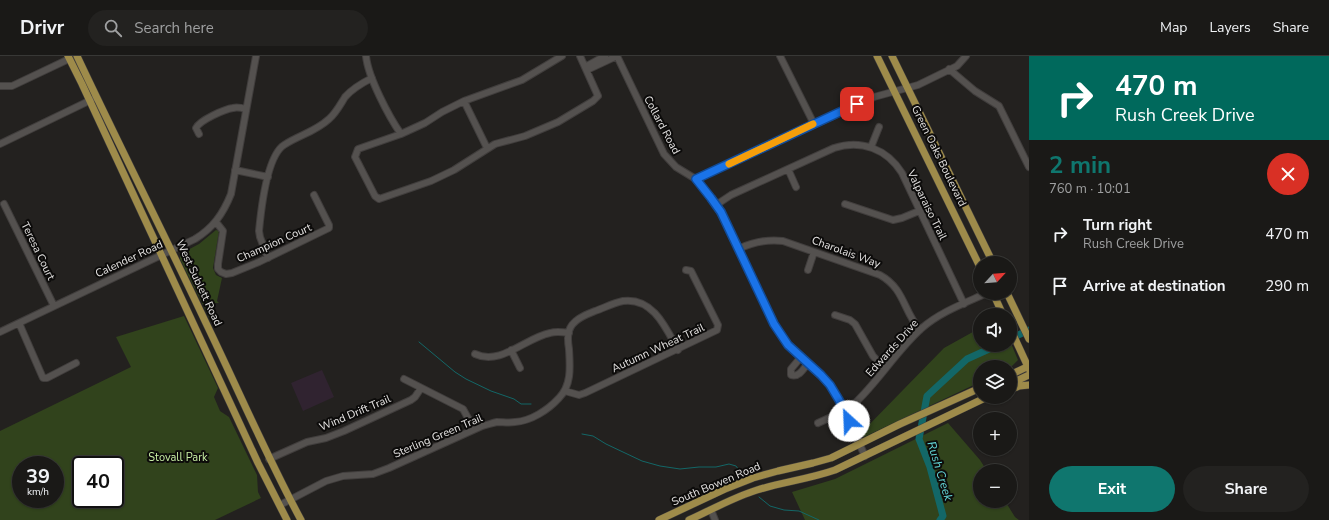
<!DOCTYPE html>
<meta charset="utf-8">
<style>
body{margin:0;font-family:"Nunito Sans",sans-serif;background:#232220;color:#f1f3f6;height:100vh;display:flex;flex-direction:column;font-size:15px;white-space:nowrap}
*{box-sizing:border-box;margin:0}
p{font-size:13px;color:#9fa0a1}
.icon{flex:none;width:22px;height:22px;fill:none;stroke:currentColor;stroke-width:2;stroke-linecap:round;stroke-linejoin:round}
.map{position:relative;flex:1;overflow:hidden}
.panel{display:flex;flex-direction:column;background:#1a1917;width:300px}
.panel>*{flex:none}
.top-card{background:#00695c;color:#fff;overflow:hidden}
.needle{width:26px;rotate:64deg}
.tools{position:absolute;left:973px;top:200px;display:grid;gap:8px}
.tools a{display:grid;place-items:center;width:44px;height:44px;border-radius:50%;background:#1a1917;box-shadow:0 1px 3px #0004,0 0 0 1px #383836;font-size:20px}
.speed{position:absolute;left:12px;top:400px;display:flex;gap:8px;font-size:20px;font-weight:700;text-align:center}
.speed>*{display:grid;place-content:center;width:52px;height:52px;border-radius:50%;background:#1a1917;box-shadow:0 1px 3px #0004,0 0 0 1px #383836;line-height:1}
.speed small{font-size:10px;font-weight:400}
.speed .limit{border:2px solid #111;border-radius:6px;background:#fff;color:#111}
.pin{position:absolute;display:grid;place-items:center;width:34px;height:34px;color:#fff;margin:-17px;border-radius:8px;box-shadow:0 2px 6px #0006}
.me{position:absolute;width:44px;margin:-22px;rotate:335deg;stroke-linejoin:round;filter:drop-shadow(0 0 3px #0008)}
.turn{display:flex;align-items:center;gap:14px;height:84px;padding:0 20px;font-size:18px}
.turn .icon{width:52px;height:52px;stroke-width:2.5}
.turn b{display:block;font-size:28px;line-height:34px}
.round{display:grid;place-items:center;flex:none;width:42px;height:42px;border-radius:21px;background:#232220}
.overview{display:flex;align-items:center;justify-content:space-between;height:68px;padding:0 20px}
h1{font-size:24px;font-weight:700;line-height:30px;color:#0f766e}
.primary-button{display:flex;gap:8px;margin-top:auto;padding:8px 20px}
.primary-button a{flex:1;height:46px;border-radius:24px;background:#0f766e;color:#fff;font-size:16px;font-weight:700;line-height:46px;text-align:center}
.primary-button a+a{background:#232220;color:#f1f3f6}
ul{padding:0;list-style:none}
li{display:flex;align-items:center;gap:12px;height:52px;padding:0 20px}
li div{flex:1}
li b{display:block;font-size:15px}
li em{font-style:normal}
header{display:flex;align-items:center;gap:24px;box-sizing:border-box;height:56px;padding:0 20px;background:#1a1917;border-bottom:1px solid #383836}
header strong{font-size:19px}
nav{display:flex;gap:22px;margin-inline-start:auto;font-size:14px}
.search{width:280px;height:36px;background:#232220;display:flex;align-items:center;gap:10px;box-sizing:border-box;padding:0 14px;border-radius:22px;color:#9fa0a1;font-size:15px}
main{display:flex;flex:1;min-height:0}
.map>svg:first-child{display:block}
.industrial{fill:#302330}
.green{fill:#31431c;fill-rule:evenodd}
.lines{fill:none;stroke-linecap:round;stroke-linejoin:round}
.stream{stroke:#136767;stroke-width:1}
.river{stroke:#136767;stroke-width:7}
.minor-casing{stroke:#413e3d;stroke-width:8}
.major-casing{stroke:#413e3d;stroke-width:8}
.minor{stroke:#54514f;stroke-width:6}
.major{stroke:#9e8b4a;stroke-width:7}
.route-casing{stroke:#114b97;stroke-width:10}
.route{stroke:#1a73e8;stroke-width:7}
.slow{stroke:#f59e0b;stroke-width:7}
.labels{text-anchor:middle;dominant-baseline:central;stroke-width:4;stroke-linejoin:round;paint-order:stroke}
.street-label{font-size:11px;fill:#e6e4e3;stroke:#0c0b0a}
.park-label{font-size:11px;fill:#c8eea4;stroke:#0c0b0a}
.water-label{font-size:12px;font-style:italic;fill:#64d7d8;stroke:#0c0b0a}
</style>
<header>
<strong>Drivr</strong>
<div class="search"><svg class="icon" aria-label="search" viewBox="0 0 24 24"><circle cx="10" cy="10" r="6"/><path d="M15 15l6 6"/></svg>Search here</div>
<nav><a>Map</a><a>Layers</a><a>Share</a></nav>
</header>
<main>
<div class="map">
<svg width="1029" height="464" viewBox="0 0 1029 464">
<rect width="100%" height="100%" fill="#23211f"/>
<path class="industrial" d="M322,314L334,341L303,355L291,327Z"/>
<path class="green" d="M216,174L219,175L213,212L216,219L222,222L217,245L219,247H213V264L211,265L180,203V199L182,197L199,188Z
M184,260L218,332L214,341L220,355L229,361L257,419L258,436L261,442L215,464H0V375L131,311L116,281ZM21,409H55V443H21ZM81,409H115V443H81Z
M980,272V289H1010V285L1018,304L1010,312L980,311V326L864,381L861,377L944,292Z
M948,367L980,404L987,415H980V445H1005L1015,461L1019,464H805L792,436L835,423Z"/>
<g class="lines">
<path class="stream" d="M419,286L455,316L466,323L491,335L514,343L521,348H531
M582,378L593,380L606,388L642,405L660,410L680,413L699,411H716L729,408L736,410L741,417
M759,441L770,450L784,454L799,455L819,464"/>
<path class="river" d="M1010,283L1029,274
M940,464L943,460L930,411L919,383L927,340L967,303L998,289"/>
<defs>
<path id="minor" d="M366,0C368,21 389,61 401,78
M562,0L522,24L464,45L442,56L425,67L401,78L358,93L355,101L375,140L379,143L431,125L454,114L495,88L525,80L558,66L593,45L598,40L580,0
M617,0L664,98L676,111L694,122L699,127L716,149L725,165L774,268L788,289L821,319L830,329L839,344L865,400
M780,0L814,68
M585,11L605,0
M949,13L975,35L999,50L1029,111
M587,14L617,0
M0,30H12L69,3
M464,45L487,92
M199,78L196,72C200,64 225,53 233,52C237,51 242,52 246,53
M0,88L93,43
M871,91L879,71
M788,113L796,131
M235,114L268,121
M696,123L874,41L918,29L957,10L966,0
M4,148L54,250
M845,148L893,164L902,162L919,155
M716,149L731,139L834,92C861,83 887,93 902,117L964,248
M216,166L223,175L218,208V213L221,216L226,218L232,217L259,206L329,172V169L314,139
M738,193C753,186 767,183 783,185L880,219C905,233 903,255 920,274
M268,202L260,181L259,175C261,154 267,100 284,89C299,79 315,76 329,63C336,57 340,49 345,41C352,33 362,27 372,22
M808,214L814,196
M835,259L850,264L855,268L873,300L885,313
M19,267L43,322H47L76,307
M0,276L195,183C213,172 223,158 231,138L256,0
M511,294L520,312
M475,298C501,310 525,282 550,277C556,275 563,276 569,277
M801,301L791,313V319C799,322 804,312 808,307
M404,323L463,353L474,373
M565,335L579,339L585,337L717,274L718,269L691,215L686,214
M818,367L849,353L854,348C878,326 897,294 922,272C940,256 965,247 987,237
M269,403L307,386L326,382L344,375L411,344L415,341L421,332
M280,449L326,425L343,420L373,418L389,412L482,370C487,369 492,367 497,366C503,366 509,367 515,366C531,365 548,354 559,342C572,329 570,310 569,293C568,287 567,281 569,275C572,264 585,259 595,255C604,252 613,247 623,245C653,241 666,272 678,294
M711,454L715,464"/>
<path id="major" d="M68,0L82,28L258,407L287,464
M77,0C119,89 163,176 205,265C237,331 266,399 301,464
M877,0L980,211
M892,0L993,207
M993,237L1003,259
M1007,237L1029,283
M1010,272L1029,313
M1010,319L1029,310
M1010,328L1029,319
M1010,334L1019,330L1029,329
M659,464L725,433L753,422L778,415L813,407L831,402L900,368L980,332
M689,464C711,454 734,441 757,434C783,426 809,423 835,414L987,341"/>
</defs>
<use href="#minor" class="minor-casing"/>
<use href="#major" class="major-casing"/>
<use href="#minor" class="minor"/>
<use href="#major" class="major"/>
</g>
<g class="lines">
<defs>
<path id="route" d="M849,365L839,344L830,329L821,319L788,289L774,268L721,156L711,142L696,123L857,48"/>
</defs>
<use href="#route" class="route-casing"/>
<use href="#route" class="route"/>
<path class="slow" d="M729,108L813,68"/>
</g>
<g class="labels">
<g class="street-label">
<text transform="translate(662 69) rotate(62)">Collard Road</text>
<text transform="translate(939 100) rotate(64)">Green Oaks Boulevard</text>
<text transform="translate(927 149) rotate(64)">Valparaiso Trail</text>
<text transform="translate(274 187) rotate(-24)">Champion Court</text>
<text transform="translate(38 195) rotate(64)">Teresa Court</text>
<text transform="translate(846 196) rotate(20)">Charolais Way</text>
<text transform="translate(129 203) rotate(-25)">Calender Road</text>
<text transform="translate(199 227) rotate(65)">West Sublett Road</text>
<text transform="translate(658 292) rotate(-25)">Autumn Wheat Trail</text>
<text transform="translate(892 292) rotate(-48)">Edwards Drive</text>
<text transform="translate(355 357) rotate(-23)">Wind Drift Trail</text>
<text transform="translate(438 380) rotate(-23)">Sterling Green Trail</text>
<text transform="translate(716 428) rotate(-23)">South Bowen Road</text>
</g>
<g class="park-label">
<text x="178" y="401">Stovall Park</text>
</g>
<g class="water-label">
<text transform="translate(940 415) rotate(73)">Rush Creek</text>
</g>
</g>
</svg>
<div class="tools">
<a><svg class="needle" viewBox="-14 -14 28 28"><path d="M0-13l5 13h-10z" fill="#e53935"/><path d="M0 13l5-13h-10z" fill="#9fa0a1"/></svg></a>
<a><svg class="icon" aria-label="sound" viewBox="0 0 24 24"><path d="M4 9h4l5-4v14l-5-4H4zM17 9q2 3 0 6"/></svg></a>
<a><svg class="icon" aria-label="layers" viewBox="0 0 24 24"><path d="M12 4l9 5-9 5-9-5zM3 14l9 5 9-5"/></svg></a>
<a>+</a>
<a>−</a>
</div>
<div class="speed"><div>39<small>km/h</small></div><div class="limit">40</div></div>
<div class="pin" style="left:857px;top:48px;background:#d93025"><svg class="icon" aria-label="arrive" viewBox="0 0 24 24"><path d="M6 21V4h12l-3 4 3 4H6"/></svg></div>
<svg class="me" style="left:849px;top:365px" viewBox="-20 -20 40 40"><circle r="19" fill="#fff"/><path d="M0-13L10 11 0 6-10 11z" fill="#1a73e8"/></svg>
</div>
<section class="panel">
<div class="top-card">
<div class="turn"><svg class="icon" aria-label="right" viewBox="0 0 24 24"><path d="M7 20v-9h11M14 6l5 5-5 5"/></svg><div><b>470 m</b>Rush Creek Drive</div></div>
</div>
<div class="overview"><div><h1>2 min</h1><p>760 m · 10:01</p></div><a class="round" style="background:#d93025;color:#fff"><svg class="icon" aria-label="close" viewBox="0 0 24 24"><path d="M6 6l12 12M18 6L6 18"/></svg></a></div>
<ul>
<li><svg class="icon" aria-label="right" viewBox="0 0 24 24"><path d="M7 20v-9h11M14 6l5 5-5 5"/></svg><div><b>Turn right</b><p>Rush Creek Drive</p></div><em>470 m</em></li>
<li><svg class="icon" aria-label="arrive" viewBox="0 0 24 24"><path d="M6 21V4h12l-3 4 3 4H6"/></svg><div><b>Arrive at destination</b></div><em>290 m</em></li>
</ul>
<div class="primary-button"><a>Exit</a><a>Share</a></div>
</section>
</main>
